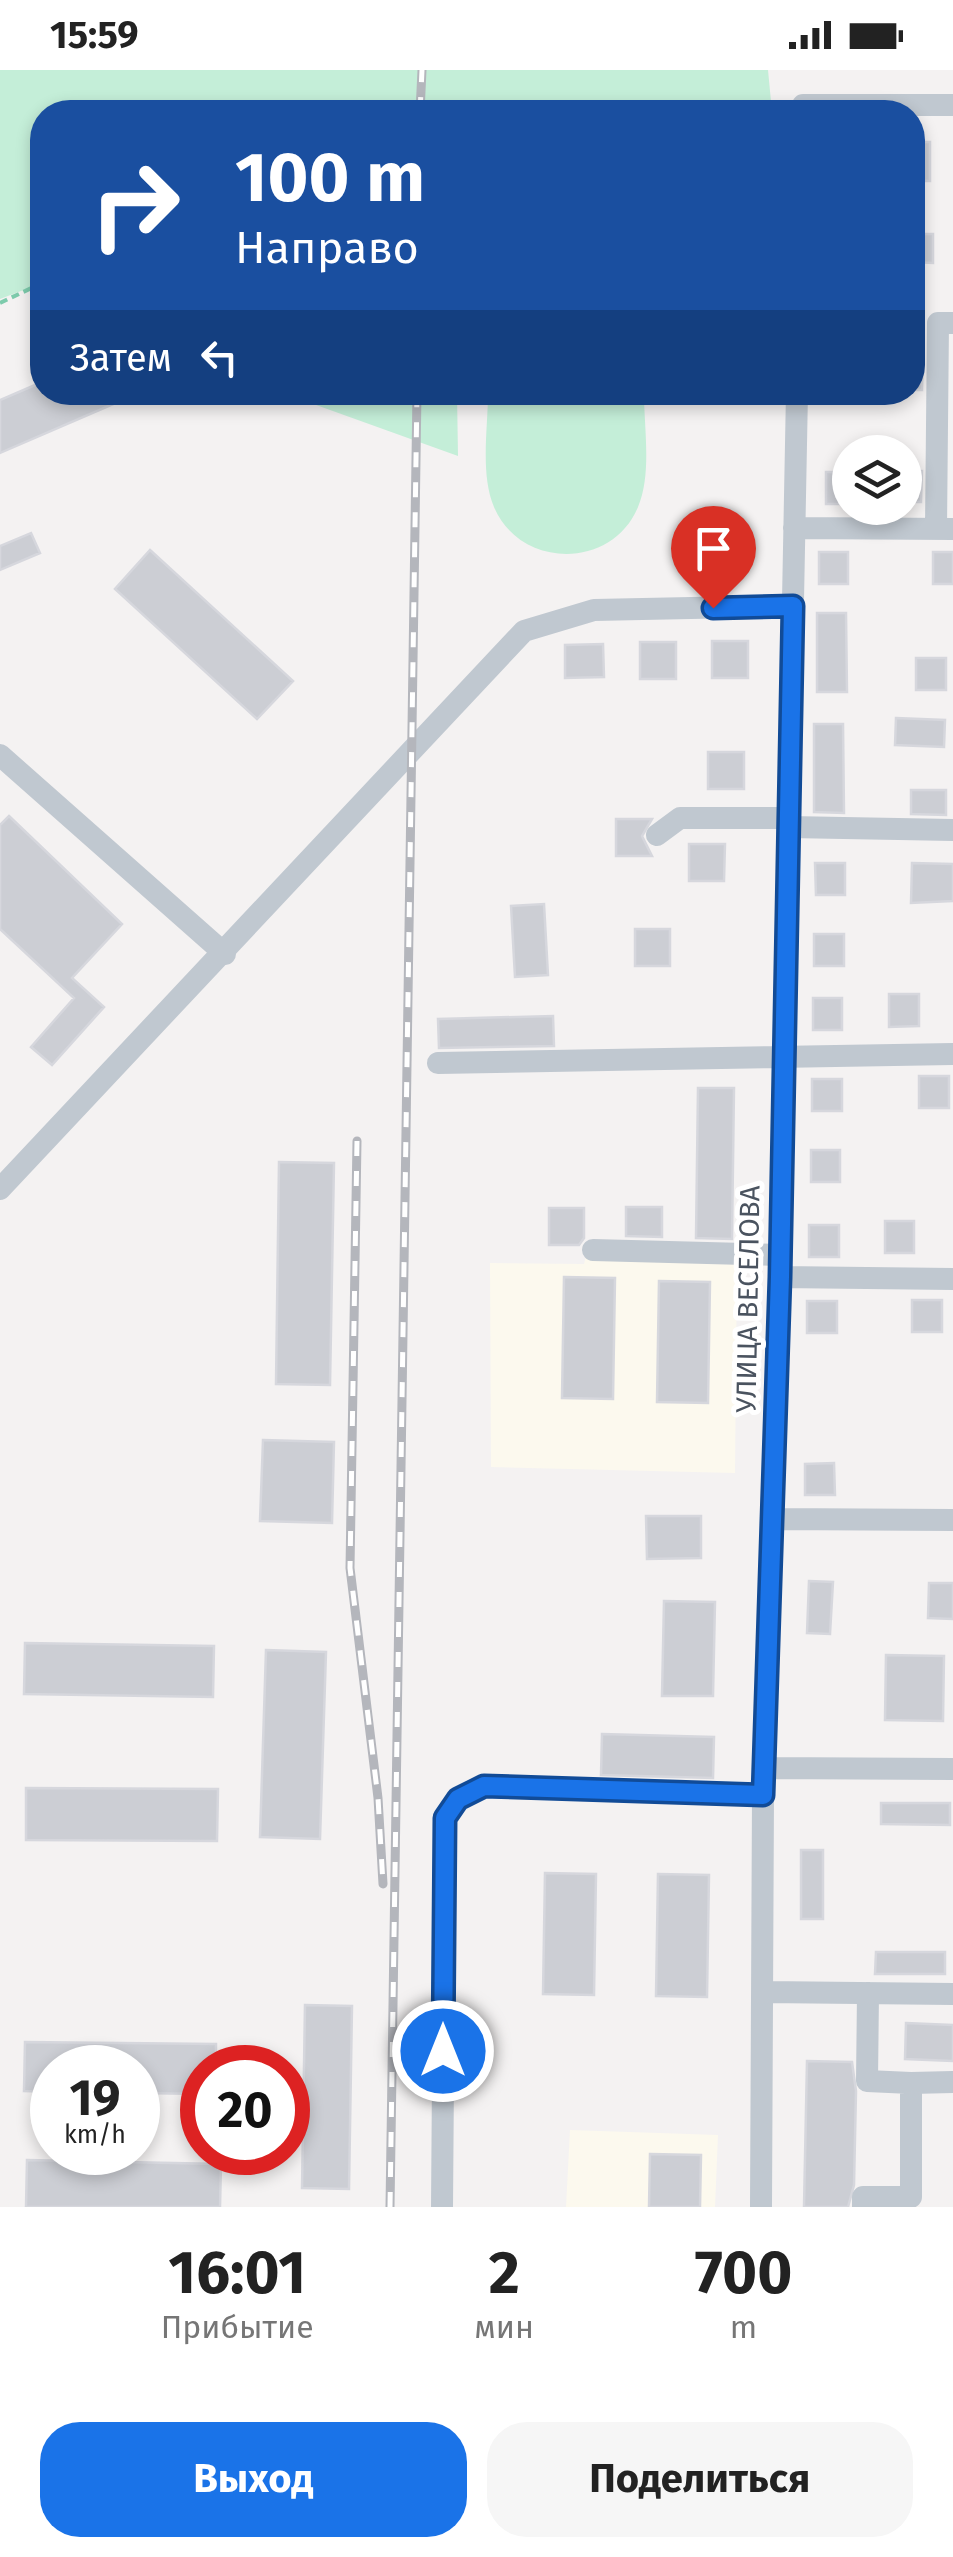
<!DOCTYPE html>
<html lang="ru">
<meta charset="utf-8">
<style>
body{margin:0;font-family:"Fira Sans",sans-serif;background:#f6f6f6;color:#222;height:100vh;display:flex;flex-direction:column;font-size:38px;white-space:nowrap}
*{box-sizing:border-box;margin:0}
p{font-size:32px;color:#767676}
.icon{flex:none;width:55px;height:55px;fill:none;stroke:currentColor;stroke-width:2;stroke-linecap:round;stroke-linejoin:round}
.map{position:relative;height:2137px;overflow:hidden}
.details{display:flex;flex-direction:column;background:#fff;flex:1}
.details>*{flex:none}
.top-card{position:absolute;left:30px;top:30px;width:895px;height:305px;border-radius:40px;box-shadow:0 5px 15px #0003;background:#1a4fa0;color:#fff;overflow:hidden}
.tools{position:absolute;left:832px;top:365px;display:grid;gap:20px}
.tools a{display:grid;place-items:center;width:90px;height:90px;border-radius:50%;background:#fff;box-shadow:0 5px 15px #0003;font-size:50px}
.speed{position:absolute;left:30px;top:1975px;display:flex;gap:20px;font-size:50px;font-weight:700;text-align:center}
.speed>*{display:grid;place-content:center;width:130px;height:130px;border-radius:50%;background:#fff;box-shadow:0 5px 15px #0003;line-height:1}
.speed small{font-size:25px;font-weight:400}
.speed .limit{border:15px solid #d22;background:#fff;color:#111}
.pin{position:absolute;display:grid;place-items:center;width:85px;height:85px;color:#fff;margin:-102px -42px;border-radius:50% 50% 50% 0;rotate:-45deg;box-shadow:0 0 10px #0007}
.pin .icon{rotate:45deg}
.me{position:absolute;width:110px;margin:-55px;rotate:0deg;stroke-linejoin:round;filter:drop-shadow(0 0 8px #0008)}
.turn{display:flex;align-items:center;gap:35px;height:210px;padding:0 40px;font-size:45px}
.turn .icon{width:130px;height:130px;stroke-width:2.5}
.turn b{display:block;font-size:70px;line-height:85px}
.then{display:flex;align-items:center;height:95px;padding:0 40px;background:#0003;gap:20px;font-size:38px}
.eta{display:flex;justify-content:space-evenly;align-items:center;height:170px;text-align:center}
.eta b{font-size:60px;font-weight:700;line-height:70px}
.button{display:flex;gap:20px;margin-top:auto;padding:20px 40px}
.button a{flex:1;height:115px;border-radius:40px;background:#1a73e8;color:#fff;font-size:40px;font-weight:700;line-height:115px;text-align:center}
.button a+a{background:#f6f6f6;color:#222}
.status{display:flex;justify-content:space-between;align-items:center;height:70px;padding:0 50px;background:#fff;direction:ltr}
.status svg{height:28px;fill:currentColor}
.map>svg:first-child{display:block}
.commercial{fill:#fcf9ee}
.green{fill:#c4eed8}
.building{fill:#ccced4;stroke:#d6d7dd;stroke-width:2.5}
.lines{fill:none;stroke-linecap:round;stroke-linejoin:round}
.path{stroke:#7dcbac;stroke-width:4;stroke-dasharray:8 5;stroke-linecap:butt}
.minor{stroke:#c0c8d0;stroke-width:22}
.rail-casing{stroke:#b4b6bc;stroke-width:9}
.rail{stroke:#fff;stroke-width:5;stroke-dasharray:15;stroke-linecap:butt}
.route-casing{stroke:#114b97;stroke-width:25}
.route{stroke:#1a73e8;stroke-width:18}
.labels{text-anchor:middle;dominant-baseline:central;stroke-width:10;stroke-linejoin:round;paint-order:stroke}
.street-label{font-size:28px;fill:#4a535f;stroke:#fff}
</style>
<div class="status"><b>15:59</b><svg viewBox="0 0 49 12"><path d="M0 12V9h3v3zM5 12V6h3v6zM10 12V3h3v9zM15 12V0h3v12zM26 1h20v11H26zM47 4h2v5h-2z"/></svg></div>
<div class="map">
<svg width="953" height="2137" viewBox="0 0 953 2137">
<rect width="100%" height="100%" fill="#f4f2f2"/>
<path class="commercial" d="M586,1186L737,1191L735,1403L491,1397L490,1193L584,1194Z
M570,2060L718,2065L715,2137H566Z"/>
<path class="green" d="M0,0H768L772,42H42V213L0,229Z
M302,323H457L458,386L305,331Z
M488,323H644C644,358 652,404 638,437C612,500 520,499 494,437C480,404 488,358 488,323Z"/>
<path class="building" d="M912,72H930V111H912Z
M912,164H933V193L912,192Z
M912,281H923L922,320H912Z
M42,312V322H141L0,383V330Z
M905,401H922L921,432H905Z
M826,402H850V434H826Z
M31,463L40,483L0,500V476Z
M150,480L293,611L257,649L115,519Z
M819,482H848V514H819Z
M933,482H953V514H933Z
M817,543H846L847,622H817Z
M712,571H748V608H712Z
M640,572H676V609H640Z
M603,574L604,607L565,608V575Z
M916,588H946V620H916Z
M896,648L945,650L944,677L895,675Z
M814,654H843L844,743L814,742Z
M708,682H744V719H708Z
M911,720H946V745L911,744Z
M9,746L122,854L72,908L104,937L52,995L31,977L74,928L0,859V755Z
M616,749H652L642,766L652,786H616Z
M689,774H725L724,811H689Z
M815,793H845V825H816Z
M912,793L953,794V831L911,833Z
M544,834L548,905L515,907L511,836Z
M635,859H670V896H635Z
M814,864H844V896H814Z
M889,924H919V956L889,957Z
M813,928H842V960H813Z
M553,946L554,976L439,978L438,949Z
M919,1006H949V1038H919Z
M812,1009H842V1041H812Z
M698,1018H734L732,1169L696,1168Z
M811,1080H840V1112H811Z
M279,1092L334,1093L330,1315L276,1314Z
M626,1137H662V1167L626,1166Z
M549,1138H584V1168L579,1175H549Z
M885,1151H914V1183H885Z
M809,1155H839V1187H809Z
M564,1207L615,1208L613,1329L562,1328Z
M659,1211L710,1212L708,1333L657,1332Z
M912,1230H942V1262H912Z
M807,1231H837V1263H807Z
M263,1370L334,1372L332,1453L260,1451Z
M834,1393L835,1425H805V1394Z
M646,1446H701V1488L647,1489Z
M809,1511L833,1512L830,1564L807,1563Z
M929,1513H953V1549L928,1548Z
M664,1531L715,1532L713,1626H662Z
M25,1573L214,1576L213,1627L24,1624Z
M266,1580L326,1582L320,1769L260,1767Z
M886,1585L944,1586L943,1651L885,1650Z
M602,1664L714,1667L713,1708L601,1705Z
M26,1718L218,1719L217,1771L26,1770Z
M881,1733H950V1755L881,1754Z
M801,1780H823V1849H801Z
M545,1803L596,1804L594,1925L543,1924Z
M658,1804L709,1805L707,1927L656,1926Z
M876,1882H945V1904H875Z
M305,1935L352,1936L349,2119L302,2118Z
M906,1953L953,1955V1991L905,1989Z
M25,1972L216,1974V1998H202V2024L138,2023V1998H52V2022L24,2021Z
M807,1991L852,1992L856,2021L854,2115L848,2137H804Z
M650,2084L701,2085L700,2137H649Z
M27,2090L221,2094L220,2137H26Z"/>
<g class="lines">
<path class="path" d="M493,42L783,35
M0,233L42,213"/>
<path class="minor" d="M803,42V35H953
M794,458L953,459
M936,458L938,253H953
M0,685L225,884
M789,757L953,760
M657,765L680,748H789
M438,993L953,984
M0,1119L524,561L594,540L793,536
M593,1180L780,1185
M780,1207L953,1209
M772,1449L953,1450
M764,1698L953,1699
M765,1922L953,1924
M868,1923L867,2011L911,2013
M442,2137L445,1747L458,1729L484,1716L763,1725
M761,2137L763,1725L780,1207L797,322
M863,2137V2127H911V2013L953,2012"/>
<defs>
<path id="rail" d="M420,42L422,0
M357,1071L350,1498L378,1728L383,1814
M390,2137L417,322"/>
</defs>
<use href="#rail" class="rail-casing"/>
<use href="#rail" class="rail"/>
</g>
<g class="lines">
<defs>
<path id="route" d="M443,1981L445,1748L458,1729L484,1716L763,1725L780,1207L793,536L713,538"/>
</defs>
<use href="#route" class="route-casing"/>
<use href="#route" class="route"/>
</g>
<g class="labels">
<g class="street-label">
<text transform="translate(748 1229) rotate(-89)">УЛИЦА ВЕСЕЛОВА</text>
</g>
</g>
</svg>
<div class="tools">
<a><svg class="icon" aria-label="layers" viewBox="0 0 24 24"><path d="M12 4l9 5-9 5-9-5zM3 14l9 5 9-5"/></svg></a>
</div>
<div class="speed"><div>19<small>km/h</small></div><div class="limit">20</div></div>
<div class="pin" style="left:713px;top:538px;background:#d93025"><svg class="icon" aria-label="arrive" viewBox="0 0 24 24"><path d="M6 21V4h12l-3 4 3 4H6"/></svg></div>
<svg class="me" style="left:443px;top:1981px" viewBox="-20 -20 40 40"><circle r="17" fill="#1a73e8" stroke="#fff" stroke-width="3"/><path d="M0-11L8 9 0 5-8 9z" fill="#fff"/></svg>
<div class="top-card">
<div class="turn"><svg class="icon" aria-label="right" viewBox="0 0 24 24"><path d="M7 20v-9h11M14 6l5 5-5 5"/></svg><div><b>100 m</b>Направо</div></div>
<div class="then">Затем<svg class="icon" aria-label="left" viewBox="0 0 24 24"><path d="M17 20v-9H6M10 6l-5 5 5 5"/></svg></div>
</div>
</div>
<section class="details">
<div class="eta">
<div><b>16:01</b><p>Прибытие</p></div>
<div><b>2</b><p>мин</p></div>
<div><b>700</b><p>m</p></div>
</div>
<div class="button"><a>Выход</a><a>Поделиться</a></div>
</section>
